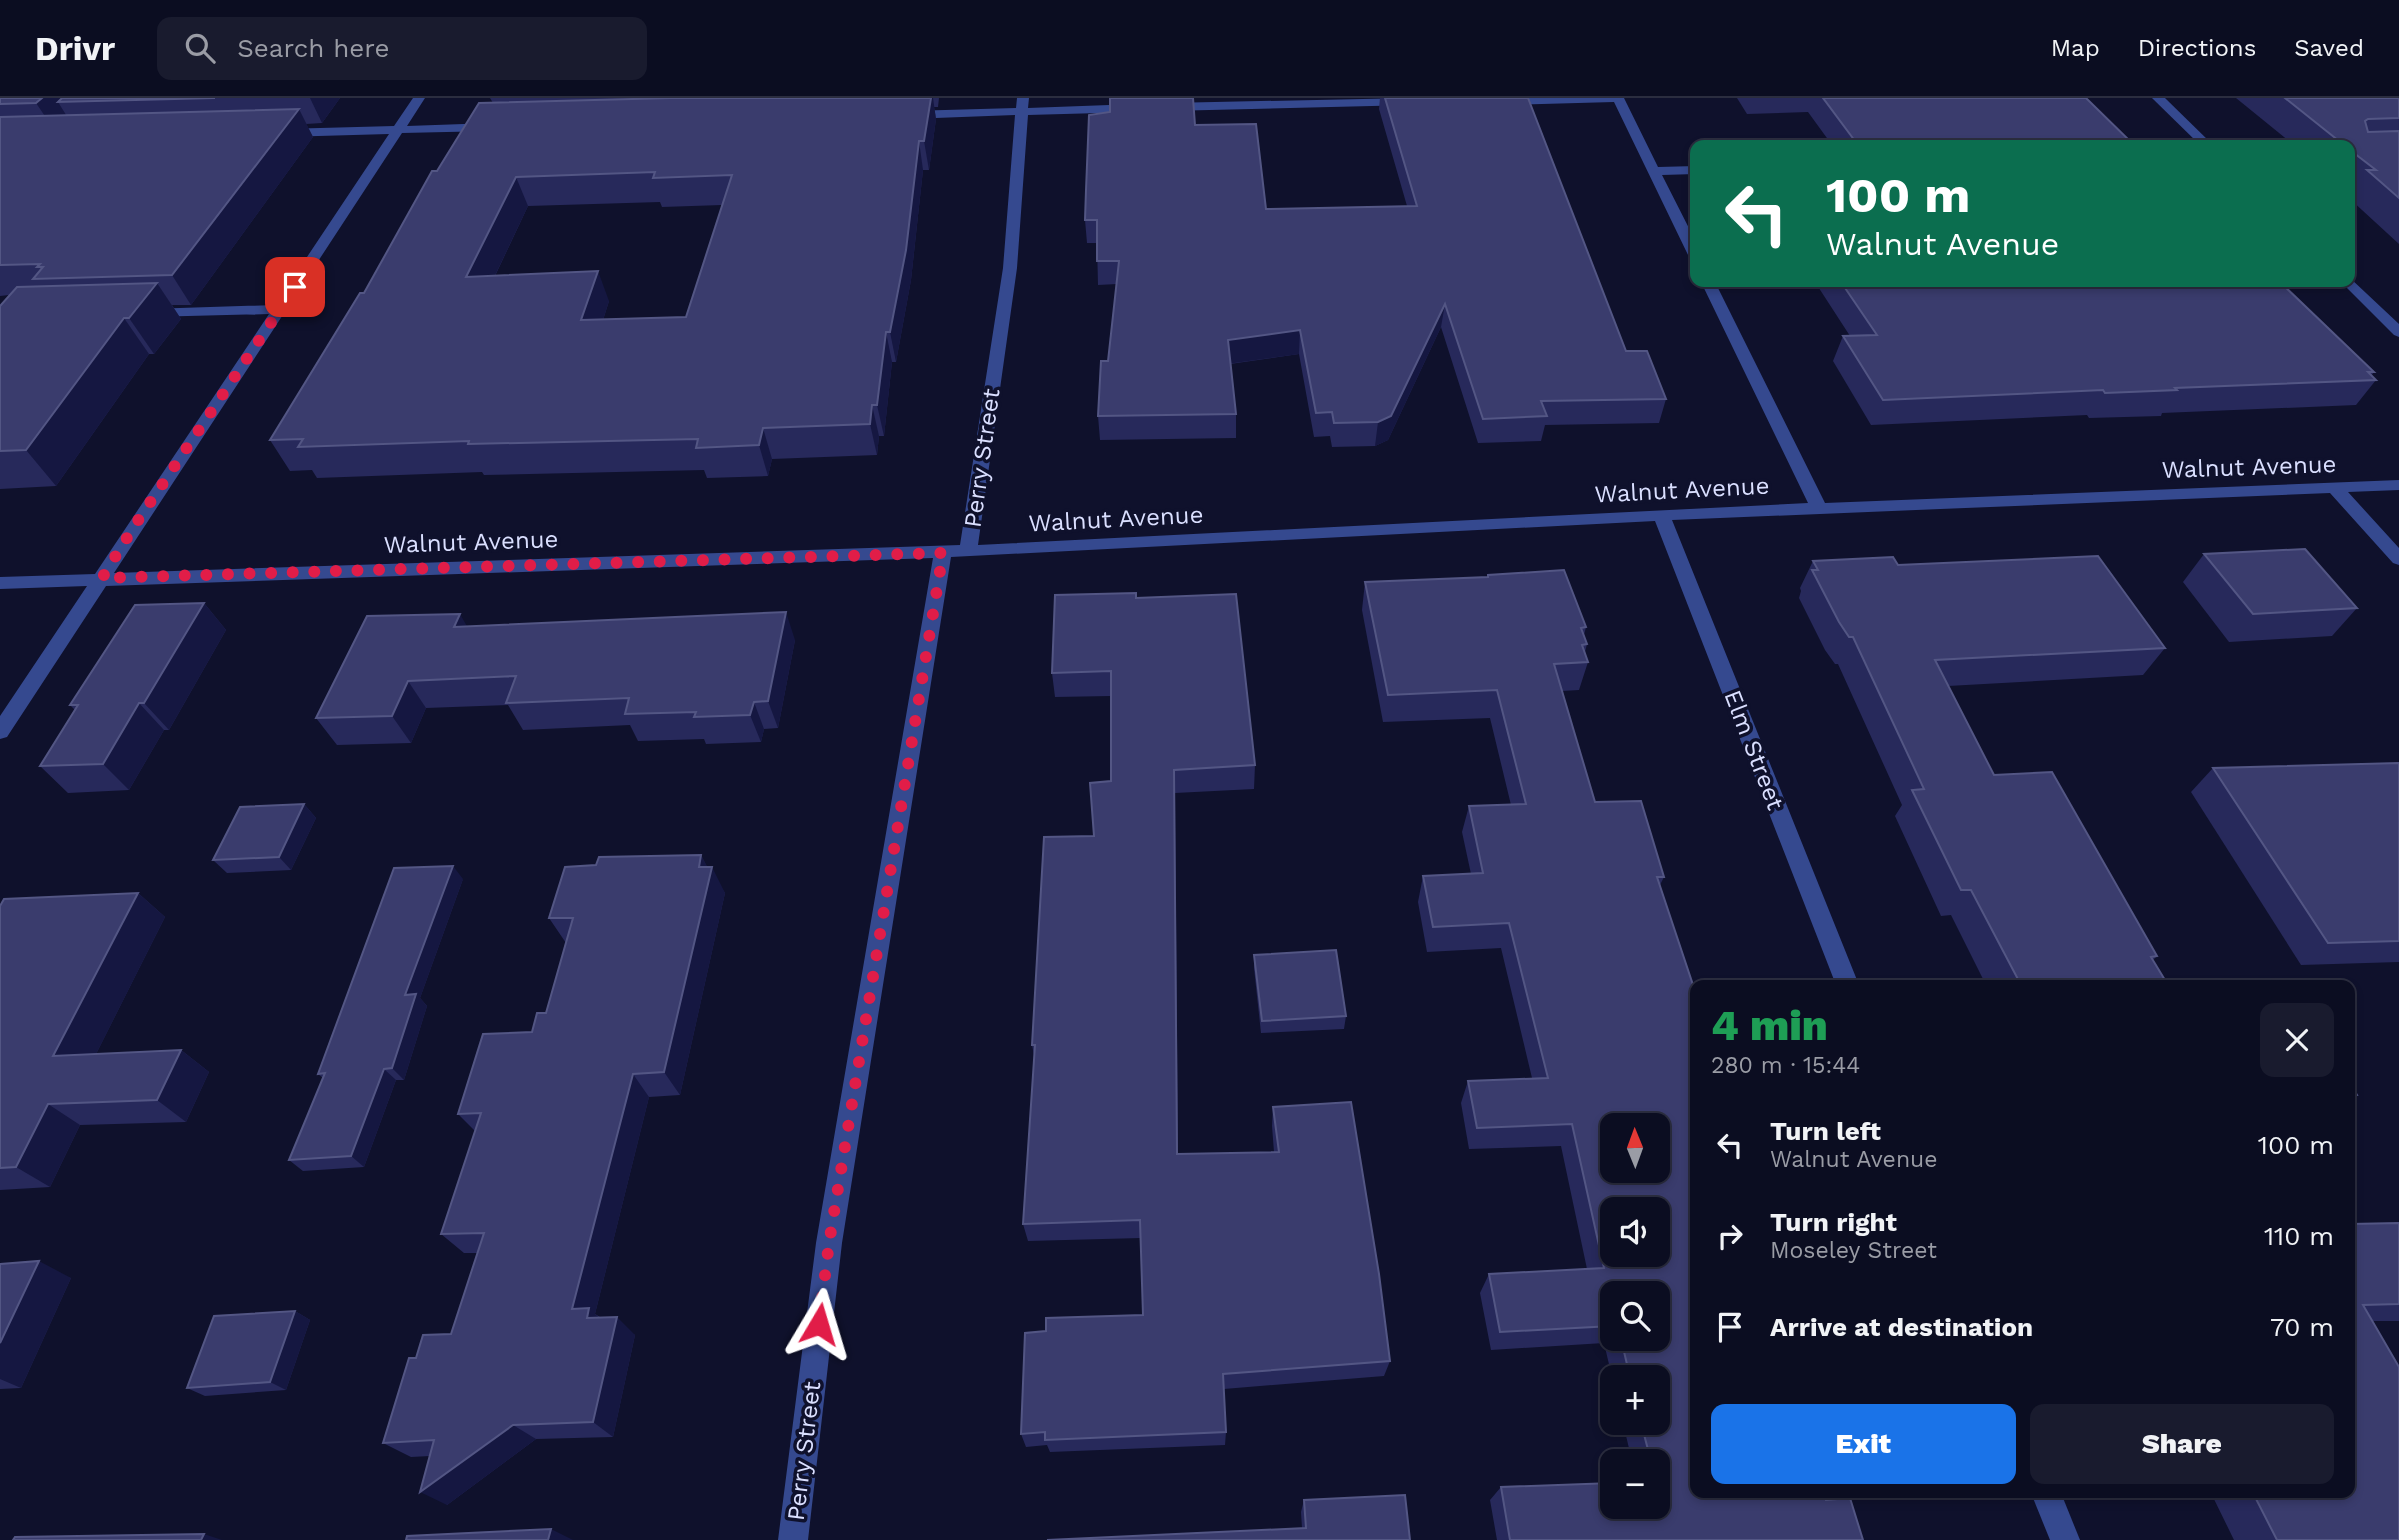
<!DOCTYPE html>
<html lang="en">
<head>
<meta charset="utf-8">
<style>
  :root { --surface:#0b0d21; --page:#191b2e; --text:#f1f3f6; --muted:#9a9ca5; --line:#2b2d3f; --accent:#1a73e8 }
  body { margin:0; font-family:"Work Sans",sans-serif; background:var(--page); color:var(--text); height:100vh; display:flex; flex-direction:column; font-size:26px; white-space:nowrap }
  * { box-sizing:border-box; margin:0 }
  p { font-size:23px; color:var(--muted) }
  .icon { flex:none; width:38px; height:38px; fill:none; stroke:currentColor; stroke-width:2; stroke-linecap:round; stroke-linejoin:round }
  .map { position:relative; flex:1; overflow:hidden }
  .drawer { position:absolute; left:1690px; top:882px; width:665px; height:518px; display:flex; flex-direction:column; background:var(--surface); border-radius:14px; box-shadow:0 4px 10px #0003,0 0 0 2px var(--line) }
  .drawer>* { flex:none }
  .top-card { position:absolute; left:1690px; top:42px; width:665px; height:147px; border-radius:14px; box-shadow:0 4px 10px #0003,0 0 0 2px var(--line); background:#0b6e4f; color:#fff; overflow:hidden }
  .needle { width:46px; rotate:359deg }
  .buttons { position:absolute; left:1600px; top:1015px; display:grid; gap:14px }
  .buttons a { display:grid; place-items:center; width:70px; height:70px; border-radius:14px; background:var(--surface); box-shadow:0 4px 10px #0003,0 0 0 2px var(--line); font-size:35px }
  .pin { position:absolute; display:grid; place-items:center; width:60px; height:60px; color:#fff; margin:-30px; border-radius:14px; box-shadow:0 4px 10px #0006 }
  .me { position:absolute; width:77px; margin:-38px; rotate:7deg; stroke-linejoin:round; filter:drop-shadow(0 0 5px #0008) }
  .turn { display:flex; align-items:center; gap:24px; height:147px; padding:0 21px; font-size:32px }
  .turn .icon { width:91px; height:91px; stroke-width:2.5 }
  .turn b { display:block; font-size:49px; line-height:60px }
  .round { display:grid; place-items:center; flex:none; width:74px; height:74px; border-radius:14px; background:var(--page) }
  .headline { display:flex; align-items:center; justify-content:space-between; height:119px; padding:0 21px }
  h1 { font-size:42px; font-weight:800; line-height:52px; color:#1e9e55 }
  .cta { display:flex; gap:14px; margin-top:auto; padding:14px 21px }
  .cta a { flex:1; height:80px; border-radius:14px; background:var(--accent); color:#fff; font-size:28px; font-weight:800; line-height:80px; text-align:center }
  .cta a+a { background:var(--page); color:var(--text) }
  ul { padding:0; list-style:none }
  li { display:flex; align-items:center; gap:21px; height:91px; padding:0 21px }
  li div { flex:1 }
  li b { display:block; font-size:26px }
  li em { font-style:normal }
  header { display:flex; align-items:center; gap:42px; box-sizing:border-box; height:98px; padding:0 35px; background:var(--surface); border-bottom:2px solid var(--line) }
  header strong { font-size:33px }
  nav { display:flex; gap:38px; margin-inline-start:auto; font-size:24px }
  .search { width:490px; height:63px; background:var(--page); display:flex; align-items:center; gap:18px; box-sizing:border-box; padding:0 24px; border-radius:14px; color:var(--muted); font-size:26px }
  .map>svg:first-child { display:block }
</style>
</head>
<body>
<header>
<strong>Drivr</strong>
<div class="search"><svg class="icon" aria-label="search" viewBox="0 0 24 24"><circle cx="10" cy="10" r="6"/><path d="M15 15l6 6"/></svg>Search here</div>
<nav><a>Map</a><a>Directions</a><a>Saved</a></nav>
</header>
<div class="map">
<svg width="2399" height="1442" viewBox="0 0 2399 1442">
  <rect width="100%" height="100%" fill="#0f112c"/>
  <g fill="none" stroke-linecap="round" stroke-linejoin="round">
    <!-- minor -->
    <g fill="#35498f" fill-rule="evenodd">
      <path d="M413,0H425L407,28L492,25L498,29L492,33L402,35L114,475L960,447L1003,170L1015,17L909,21L903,17L909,13L1016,10L1017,0H1029L1028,10L1136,6L1142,10L1136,14L1028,17L1017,170L978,447L1808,405L1701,184H1715L1825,405L2399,382V392L2348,394L2399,450V467L2393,465L2330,395L1672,422L1859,887H1836L1655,423L951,459L842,1145L808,1442H778L816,1145L933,460L106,488L7,639L0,641V618L87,488L0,491V479L95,476L269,216L149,219L142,215L149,211L275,207L389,36L283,39L277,35L283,31L394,28Z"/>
      <path d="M1409,0L1413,1V7L1168,13L1162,9L1168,5Z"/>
      <path d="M1497,0H1624L1658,69L1696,68V76L1662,77L1696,144V163L1689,159L1614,4L1501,7L1497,6Z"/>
      <path d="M2152,0H2165L2213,47H2200Z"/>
      <path d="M2350,180L2399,226V239L2394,237L2341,184H2350Z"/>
      <path d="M2031,1395H2061L2080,1442H2050Z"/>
    </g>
  </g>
  <!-- wall -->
  <g fill="#27295b" fill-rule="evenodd">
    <path d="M0,0H340L322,25L306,26L313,39L191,207H172L181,221L154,256H149L56,388L0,391V208L9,197L0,198Z"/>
    <path d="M490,0H939L938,9H934L936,21L929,72H923L911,182L896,264H892L884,338H879L877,357L772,361L768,378L707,380L704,372L484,377L482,374L317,380L312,372L290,373L270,342L364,195L437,73L493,5ZM660,104L662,109L722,107L686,219L603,222L609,203L495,178L528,108Z"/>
    <path d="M1380,0H1528L1626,253L1666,301L1659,325L1545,327L1541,343L1478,345L1441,229L1388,342L1375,348L1332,349L1330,338L1314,339L1299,256L1230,266L1236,316V340L1100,342L1098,318L1108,263L1117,186L1098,187L1097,145H1087L1085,122L1195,27L1266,111L1407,108L1379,11Z"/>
    <path d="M1737,0H2086L2134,47H1832L1808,14L1747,16Z"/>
    <path d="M2236,0H2399V146L2350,101V96L2351,95L2350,94V47H2294Z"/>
    <path d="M1815,184H2280L2374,274L2371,278L2376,282L2356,307L2162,315L2161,318L2089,320L2087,317L1871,327L1833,263L1843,238H1850Z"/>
    <path d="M2204,456L2357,510L2332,538L2229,544L2183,484Z"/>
    <path d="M1813,463L1898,467L2165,550L2143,577L1948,588L1994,677L2157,858L2153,862L2168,887H1986L1951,817L1941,818L1895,718L1902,707L1838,566H1835L1825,552L1799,500L1801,493L1800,490Z"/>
    <path d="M1488,477L1586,529L1584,537L1587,546L1585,554L1588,564L1579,592L1562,593L1595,704L1664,779L1660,787L1696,1395L1826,1402L1863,1442H1497L1490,1402L1501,1389L1657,1409V1363H1632L1623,1325H1657V1279H1612L1604,1245L1491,1252L1480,1195L1489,1176L1587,1171L1561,1048L1469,1051L1461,1005L1468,983L1532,980L1501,850L1427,854L1418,804L1423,778L1471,776L1462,734L1469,708L1511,707L1490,620L1383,624L1362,512L1365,484L1487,479ZM1612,1195L1657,1241H1612Z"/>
    <path d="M1136,500L1255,667L1254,691L1175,695L1178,1056L1274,1054L1272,1028L1273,1009L1390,1263L1384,1278L1224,1291L1226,1334L1225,1347L1050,1354L1047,1347L1026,1349L1021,1336L1046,1233L1143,1217L1141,1140L1028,1143L1023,1126L1034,957L1032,947L1111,683V598L1055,599L1052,575Z"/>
    <path d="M204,505L226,532L169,632H164L129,692L68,695L40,668L75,612L70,607Z"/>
    <path d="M467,529L795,542L778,630L764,631L761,644L706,646L704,641L638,643L630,627L523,632L508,607L426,610L411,645L337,647L316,620Z"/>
    <path d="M2399,665V864L2301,867L2191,694L2213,670Z"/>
    <path d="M304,706L316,720L291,772L227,775L213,762Z"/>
    <path d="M701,757L707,769L725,795L680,997L649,999L595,1216L600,1219L635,1237L613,1339L536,1341L447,1407L430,1358L411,1359L383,1345L451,1236L477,1155H464L441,1136L475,1033L458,1016L532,934L546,915L566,845L549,820L596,767Z"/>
    <path d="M463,781L420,900L427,908L404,982H396L364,1069L303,1073L289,1062L323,980L318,976Z"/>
    <path d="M138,795L165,819L96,956L181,952L209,974L186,1024L80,1027L50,1089L0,1092V808Z"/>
    <path d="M1254,857L1346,918L1344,931L1261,935L1254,870Z"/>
    <path d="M2399,1125V1223H2373L2399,1442H2234L2211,1395H2350V1126Z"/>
    <path d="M0,1166L71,1180L21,1290L0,1291Z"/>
    <path d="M295,1213L310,1222L286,1292L205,1298L187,1290Z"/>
    <path d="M1304,1402L1410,1442L1302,1430L1301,1414Z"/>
  </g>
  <!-- shaded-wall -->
  <g fill="#151741">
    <path d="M42,0H87L58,4L68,20L55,33L36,5Z"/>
    <path d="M310,0H340L322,25Z"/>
    <path d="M931,0H933L936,21L929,72L924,43Z"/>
    <path d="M299,11L313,39L191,207L172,177Z"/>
    <path d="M919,43L923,72L911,182L896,264L890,234Z"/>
    <path d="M516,79L528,108L480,209L466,179Z"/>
    <path d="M598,173L609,203L593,253L581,222Z"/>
    <path d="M157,185L181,221L154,256L129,220Z"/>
    <path d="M1445,206L1441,229L1388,342L1375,348L1378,324Z"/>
    <path d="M124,220L149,256L56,388L26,352Z"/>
    <path d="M1300,232L1299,256L1227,266L1228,242Z"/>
    <path d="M886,234L892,264L884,338L877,307Z"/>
    <path d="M872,307L879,338L877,357L870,326Z"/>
    <path d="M763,330L772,361L768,378L759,347Z"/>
    <path d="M204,505L226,532L169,632L144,605Z"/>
    <path d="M786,514L795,542L778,630L768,603Z"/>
    <path d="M460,516L476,544L454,529Z"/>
    <path d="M408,583L426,610L411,645L392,618Z"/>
    <path d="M754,604L764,631L761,644L750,617Z"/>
    <path d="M139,605L164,632L129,692L103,666Z"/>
    <path d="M304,706L316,720L291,772L279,759Z"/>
    <path d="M701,757L711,776L712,769L725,795L680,997L664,974Z"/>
    <path d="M453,768L463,781L420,900L427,908L404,982L392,970L405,897Z"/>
    <path d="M138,795L165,819L84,980L53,958Z"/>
    <path d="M181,952L209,974L186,1024L157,1002Z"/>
    <path d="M384,971L396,982L364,1069L351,1058Z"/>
    <path d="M633,976L649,999L595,1216L609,1228L606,1237L572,1211Z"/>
    <path d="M48,1006L80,1027L50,1089L16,1069Z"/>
    <path d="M39,1163L71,1180L21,1290L0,1281V1245Z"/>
    <path d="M295,1213L310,1222L286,1292L270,1284Z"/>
    <path d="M617,1219L635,1237L613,1339L593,1324Z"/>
    <path d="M513,1327L536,1341L447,1407L420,1394Z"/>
    <path d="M551,1431L573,1442H548Z"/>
    <path d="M204,1436L222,1442H201Z"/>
  </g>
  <!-- building -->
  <g fill="#3a3c6d" stroke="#535684" stroke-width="2" fill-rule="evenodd">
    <path d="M0,0H42L36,5L0,6Z"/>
    <path d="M62,0H215L58,4Z"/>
    <path d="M671,0H931L924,43H919L906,152L890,234H886L877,307H872L870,326L763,330L759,347L696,350L698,341L468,346L469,343L298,349L303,341L270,342L360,195H364L432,73H437L479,5ZM655,74L653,80L732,77L686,219L581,222L598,173L466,179L516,79Z"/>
    <path d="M1110,0H1193L1195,27L1256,26L1266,111L1417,108L1385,0H1528L1626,253H1647L1666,301L1541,303L1547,318L1483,321L1445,206L1391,318L1378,324L1334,325L1332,314L1316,315L1300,232L1228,242L1236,316L1098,318L1101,263H1108L1119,163H1097V122H1085L1086,92L1089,17L1110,14Z"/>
    <path d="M1823,0H2086L2134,47H1858Z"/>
    <path d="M2285,0H2399V20L2368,21L2365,23L2368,34L2399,33V100L2367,72H2376L2350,52V47H2344Z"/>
    <path d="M299,11L172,177L33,181L43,169H37L40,166L0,167V19Z"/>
    <path d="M1841,184H2280L2374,274H2368L2376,282L2175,290L2177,292L2105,295L2103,292L1883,302L1843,238L1877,237Z"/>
    <path d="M157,185L129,220H124L26,352L0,353V208L17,189Z"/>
    <path d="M2305,451L2357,510L2253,516L2204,456Z"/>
    <path d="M2098,458L2165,550L1935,562L1994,677L2052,674L2157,858L2151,859L2168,887H2021L1971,792H1961L1912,692L1924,691L1853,539H1849L1839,524L1812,472H1818L1813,463L1893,459L1898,467Z"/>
    <path d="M1564,472L1586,529L1581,530L1587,546L1582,547L1588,564L1554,566L1595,704L1641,703L1664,779H1657L1696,896V1395H1824L1826,1402L1850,1400L1863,1442H1510L1501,1389L1612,1385V1409H1657V1363H1651L1641,1325H1657V1279H1630L1621,1241H1657V1195H1612V1228L1500,1234L1489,1176L1604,1170L1572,1026L1477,1030L1468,983L1548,980L1509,825L1433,829L1423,778L1483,775L1469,708L1526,706L1497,592L1388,597L1365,484L1488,479V477ZM1612,1027H1657V1073H1612ZM1612,1111H1657V1157H1612Z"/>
    <path d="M1136,495V500L1236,496L1255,667L1174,672L1177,1056L1279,1054L1273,1009L1351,1004L1379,1176L1390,1263L1223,1276L1226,1334L1045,1342V1334L1021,1336L1025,1235L1046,1233V1220L1143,1217L1140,1122L1023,1126L1035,947H1032L1044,739L1094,738L1090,685L1111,683V573L1052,575L1055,497Z"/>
    <path d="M204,505L144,605H139L103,666L40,668L78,607H70L135,507Z"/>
    <path d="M786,514L768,603L754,604L750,617L694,619L696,614L625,616L629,600L506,605L516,578L408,583L392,618L316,620L367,518L460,516L454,529Z"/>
    <path d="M2399,665V843L2328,845L2213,670Z"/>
    <path d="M304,706L279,759L213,762L240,709Z"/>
    <path d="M701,757L699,769H712L664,974L633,976L572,1211L589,1210L587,1220L617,1219L593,1324L513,1327L420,1394L434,1342L383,1345L409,1260H416L423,1237L451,1236L484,1135L441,1136L481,1015L458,1016L483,936L532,934L537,915H546L573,820H549L565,769L596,767L599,759Z"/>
    <path d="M453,768L405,897L416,896L392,970L384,971L351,1058L289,1062L325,975L318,976L394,770Z"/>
    <path d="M138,795L53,958L181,952L157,1002L48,1006L16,1069L0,1070V808L4,801Z"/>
    <path d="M1336,852L1346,918L1262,923L1254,857Z"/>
    <path d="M2350,985L2357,997L2350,998Z"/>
    <path d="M2399,1125V1206L2363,1207L2399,1269V1442H2277L2253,1395H2350V1126Z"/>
    <path d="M39,1163L0,1245V1166Z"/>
    <path d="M295,1213L270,1284L187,1290L214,1218Z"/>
    <path d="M1405,1397L1410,1442H1047L1306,1430L1304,1402Z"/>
    <path d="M551,1431L548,1442H406L407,1438Z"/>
    <path d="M204,1436L201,1442H13L15,1439Z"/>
  </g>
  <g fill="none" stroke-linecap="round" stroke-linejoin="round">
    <!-- route -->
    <path stroke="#e11d48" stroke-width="12" stroke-dasharray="0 21.6" d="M295,189L135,427L102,480L943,455L829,1145L819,1226"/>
  </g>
  <g text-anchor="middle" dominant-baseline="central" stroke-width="7" stroke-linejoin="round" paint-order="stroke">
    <!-- street labels -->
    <g font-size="24" fill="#dadfff" stroke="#0f112c">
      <text transform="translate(982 360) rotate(-82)">Perry Street</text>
      <text transform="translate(2249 369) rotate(-2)">Walnut Avenue</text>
      <text transform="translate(1682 392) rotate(-3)">Walnut Avenue</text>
      <text transform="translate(1116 421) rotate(-3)">Walnut Avenue</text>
      <text transform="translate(471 444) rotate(-2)">Walnut Avenue</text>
      <text transform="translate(1754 652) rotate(69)">Elm Street</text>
      <text transform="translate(804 1353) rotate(-83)">Perry Street</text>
    </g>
  </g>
</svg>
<div class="buttons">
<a><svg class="needle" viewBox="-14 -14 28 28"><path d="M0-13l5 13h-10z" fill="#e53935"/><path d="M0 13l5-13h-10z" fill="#9a9ca5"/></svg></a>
<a><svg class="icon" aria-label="sound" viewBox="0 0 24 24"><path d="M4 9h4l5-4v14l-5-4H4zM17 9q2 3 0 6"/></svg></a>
<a><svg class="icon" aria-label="search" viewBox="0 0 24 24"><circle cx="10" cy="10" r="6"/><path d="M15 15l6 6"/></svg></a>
<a>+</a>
<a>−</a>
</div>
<div class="pin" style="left:295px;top:189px;background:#d93025"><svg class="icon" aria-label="arrive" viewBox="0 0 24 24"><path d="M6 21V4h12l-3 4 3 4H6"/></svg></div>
<svg class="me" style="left:819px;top:1226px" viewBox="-20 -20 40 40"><path d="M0-17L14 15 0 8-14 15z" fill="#e11d48" stroke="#fff" stroke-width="4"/></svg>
<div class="top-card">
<div class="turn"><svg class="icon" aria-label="left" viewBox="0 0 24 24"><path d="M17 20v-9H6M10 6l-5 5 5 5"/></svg><div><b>100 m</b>Walnut Avenue</div></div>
</div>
<section class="drawer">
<div class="headline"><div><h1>4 min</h1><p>280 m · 15:44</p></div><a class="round"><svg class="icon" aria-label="close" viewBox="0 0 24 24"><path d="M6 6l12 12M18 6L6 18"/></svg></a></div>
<ul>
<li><svg class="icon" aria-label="left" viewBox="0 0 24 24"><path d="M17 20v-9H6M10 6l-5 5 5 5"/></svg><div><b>Turn left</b><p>Walnut Avenue</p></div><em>100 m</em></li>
<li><svg class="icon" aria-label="right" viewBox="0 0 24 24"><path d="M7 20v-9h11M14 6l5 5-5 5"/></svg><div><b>Turn right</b><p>Moseley Street</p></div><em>110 m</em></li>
<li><svg class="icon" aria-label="arrive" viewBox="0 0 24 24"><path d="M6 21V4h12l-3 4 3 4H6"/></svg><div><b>Arrive at destination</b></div><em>70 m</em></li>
</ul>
<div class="cta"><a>Exit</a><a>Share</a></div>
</section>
</div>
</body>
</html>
